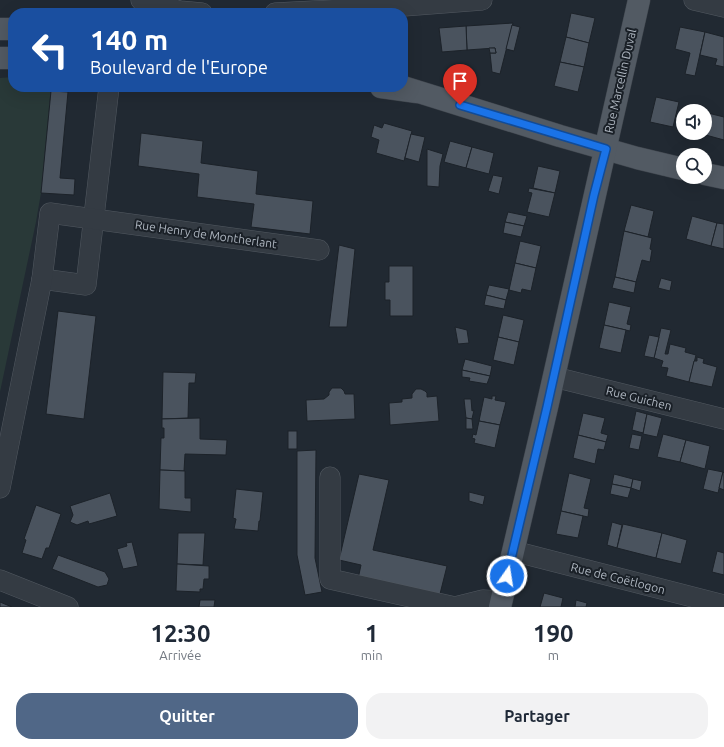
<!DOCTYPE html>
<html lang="fr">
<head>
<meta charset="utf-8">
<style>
  :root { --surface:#fff; --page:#f2f2f3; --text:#1f2937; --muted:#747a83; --accent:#506787 }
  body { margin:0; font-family:Ubuntu,sans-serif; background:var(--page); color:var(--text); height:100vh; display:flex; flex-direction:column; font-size:15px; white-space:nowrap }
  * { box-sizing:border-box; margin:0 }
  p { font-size:13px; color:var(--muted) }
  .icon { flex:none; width:22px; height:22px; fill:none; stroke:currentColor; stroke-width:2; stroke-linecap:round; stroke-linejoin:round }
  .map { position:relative; height:607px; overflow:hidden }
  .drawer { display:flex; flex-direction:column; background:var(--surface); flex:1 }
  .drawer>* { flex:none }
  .guide { position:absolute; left:8px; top:8px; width:400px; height:84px; border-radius:16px; box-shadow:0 4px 16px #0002; background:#1a4fa0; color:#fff; overflow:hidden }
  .buttons { position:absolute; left:676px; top:104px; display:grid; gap:8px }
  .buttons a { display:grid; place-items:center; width:36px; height:36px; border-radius:50%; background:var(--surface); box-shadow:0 4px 16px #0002; font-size:20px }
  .pin { position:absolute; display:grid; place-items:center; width:34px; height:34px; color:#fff; margin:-41px -17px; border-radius:50% 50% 50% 0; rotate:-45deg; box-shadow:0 0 4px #0007 }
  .pin .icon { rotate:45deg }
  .me { position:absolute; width:44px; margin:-22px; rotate:13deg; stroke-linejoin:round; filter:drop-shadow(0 0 3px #0008) }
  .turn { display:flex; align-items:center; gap:14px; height:84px; padding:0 16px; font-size:18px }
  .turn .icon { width:52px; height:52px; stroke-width:2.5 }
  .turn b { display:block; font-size:28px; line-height:34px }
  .eta { display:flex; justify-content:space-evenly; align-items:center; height:68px; text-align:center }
  .eta b { font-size:24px; font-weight:700; line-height:28px }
  .button { display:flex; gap:8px; margin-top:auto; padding:8px 16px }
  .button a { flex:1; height:46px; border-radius:16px; background:var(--accent); color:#fff; font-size:16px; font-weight:700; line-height:46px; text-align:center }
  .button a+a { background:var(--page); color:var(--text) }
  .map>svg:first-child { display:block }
</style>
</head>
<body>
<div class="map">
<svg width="724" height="607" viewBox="0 0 724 607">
  <rect width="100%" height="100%" fill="#212932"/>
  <!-- green -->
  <path fill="#293938" d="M13,77V87H51L41,193L36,222L0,392V78Z"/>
  <!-- building -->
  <g fill="#4a535e" stroke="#1c2229">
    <path d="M571,13L595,18L589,43L566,37Z"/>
    <path d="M513,23L500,74L492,72L490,53H496L495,48L467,50L466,26Z"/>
    <path d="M512,25L520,27L514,51L506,49Z"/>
    <path d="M466,26L467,50L442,52L439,28Z"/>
    <path d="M680,27L705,32L695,76L685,74L690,53L675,49Z"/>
    <path d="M705,32L724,37V67L715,65L717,59L700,55Z"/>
    <path d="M566,37L589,43L584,67L560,62Z"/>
    <path d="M489,48H495L496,53H490Z"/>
    <path d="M560,62L584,67L578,92L554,86Z"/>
    <path d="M51,91L68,92L60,178L75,179L74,195L41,193Z"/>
    <path d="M656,97L679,102L673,127L650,122Z"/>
    <path d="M708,113L724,117V140L702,134L703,133H705V124Z"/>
    <path d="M384,123L412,131L404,161L376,153L379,140L371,137L374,125L382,128Z"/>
    <path d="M141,133L203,141L201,163L258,171L256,194L313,201L310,234L251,227L254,204L197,197L199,174L138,166Z"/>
    <path d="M411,134L425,137L419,162L405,158Z"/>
    <path d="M450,141L472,147L466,168L444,162Z"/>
    <path d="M472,147L494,153L489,174L466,168Z"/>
    <path d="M427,149L443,154L440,166L439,187L427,186Z"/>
    <path d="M538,166L560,171L555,193L533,188Z"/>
    <path d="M493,175L503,177L499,194L488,191Z"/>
    <path d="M529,188L555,193L549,217L527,212L532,193L528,192Z"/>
    <path d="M631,205L654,211L648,237L624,231Z"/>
    <path d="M508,212L527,216L524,226L505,222Z"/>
    <path d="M692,216L717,223L711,246L686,239Z"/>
    <path d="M505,222L524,226L521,237L503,233Z"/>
    <path d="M717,223L724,224V249L711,246Z"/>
    <path d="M624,231L652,238L650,249L652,250L650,262L642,260L636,282L615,277Z"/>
    <path d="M520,241L541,246L536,268L515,263Z"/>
    <path d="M339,245L355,249L347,327H329Z"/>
    <path d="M515,263L536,268L531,291L522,289L521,293L509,290Z"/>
    <path d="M389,266H413V316H390V300H385V282H389Z"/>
    <path d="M615,277L636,282L634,293L612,288Z"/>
    <path d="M661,278L672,281L670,291L658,288Z"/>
    <path d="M489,285L509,289L506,300L486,295Z"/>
    <path d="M486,295L506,300L504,309L484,305Z"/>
    <path d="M609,302L631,307L627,324L631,325L630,331L604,325Z"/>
    <path d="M58,311L96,316L84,419L46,414Z"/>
    <path d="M503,315L524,320L519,342L498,337Z"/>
    <path d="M604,325L626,330L621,353L599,348Z"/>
    <path d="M455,327L467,330L469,343L458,344Z"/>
    <path d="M661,328L671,330L665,354H668L670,344L686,348L685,352L696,355L689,382L666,376L668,368L661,367L663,361L654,358Z"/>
    <path d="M649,335L659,337L654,358L644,356Z"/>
    <path d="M498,337L519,342L514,365L493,360Z"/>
    <path d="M697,357L704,359L703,363L717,367L712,387L689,382L694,361H697Z"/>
    <path d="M465,359L492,366L490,376L462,370Z"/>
    <path d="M462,370L490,376L487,384L469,381L470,378L462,377Z"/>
    <path d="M163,372L196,373L195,383H189L188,418L162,419Z"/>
    <path d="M332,388H341L344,391L345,394H354L355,419L307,421L306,400L324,399L329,395V392Z"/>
    <path d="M416,389H421L425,391L427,393V397L437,396L439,421L390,425L389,403L402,402V399L412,398V394Z"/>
    <path d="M492,396H496L495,400L506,402L500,425L479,421L484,397L492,399Z"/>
    <path d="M464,399H471L472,411L474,410L472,419L466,418Z"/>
    <path d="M636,411L647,414L643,433L632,430Z"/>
    <path d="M583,413L605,418L601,433L608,435L606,442L578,435Z"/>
    <path d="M647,414L662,418L657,437L643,434Z"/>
    <path d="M200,418V439L227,440L226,455L185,454L184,471L160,470L161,438H164V428H162V419Z"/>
    <path d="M466,418L472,419L473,429H466Z"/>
    <path d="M479,421L500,425L495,448L474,443L475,439L472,438L473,434L476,435Z"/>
    <rect x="288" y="431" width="9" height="18"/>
    <path d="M632,434L642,436L639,450L629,448Z"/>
    <path d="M663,434L686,440L680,462L657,457Z"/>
    <path d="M578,435L606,442L604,450L598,449L595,464L573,458Z"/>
    <path d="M686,440L710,446L705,469L680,462Z"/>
    <path d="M316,450L315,558L322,592L305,595L297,555V451Z"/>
    <path d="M708,469L723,472L718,493L703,489Z"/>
    <path d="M160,470L185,471V498H191V512L159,509Z"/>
    <path d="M723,472L724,473V490L719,488Z"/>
    <path d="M569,473L591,479L584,508L589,509L588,517L561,511Z"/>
    <path d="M359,474L389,480L373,550L447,566L439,598L358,579L361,565L339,560Z"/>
    <path d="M614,474L633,479L631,488L612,484Z"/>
    <path d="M633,479L642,481L640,491L631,488Z"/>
    <path d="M612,484L631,488L628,498L610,494Z"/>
    <path d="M236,489L263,492L260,521H259L258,531L234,529L236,519L233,518Z"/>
    <path d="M469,492L485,496L483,505L469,501Z"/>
    <path d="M110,493L117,516L89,524L88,521L77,525L70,522L73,515L70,506Z"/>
    <path d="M36,505L61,514L49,548H46L42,559L22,553L26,540L24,539Z"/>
    <path d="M561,511L583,516L578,538L556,534Z"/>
    <path d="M612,522L622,525L617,548L607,545Z"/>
    <path d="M623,524L662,533L656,558L617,548Z"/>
    <path d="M178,533H205L203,565L177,564Z"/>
    <path d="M662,533L687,540L681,564L656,558Z"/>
    <path d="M132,542L138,566L123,569L117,549L127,546L126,543Z"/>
    <path d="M717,551L724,553V575L712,572Z"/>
    <path d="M58,555L105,572L109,579L107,585L98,587L52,569Z"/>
    <path d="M177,564L209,566V579H204L203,589H200V592L176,591Z"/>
    <path d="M544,593L563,598L561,607H540Z"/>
    <path d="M200,600H215L214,607H199Z"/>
    <path d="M576,600L587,603L586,607H575Z"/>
    <path d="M0,602L12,607H0Z"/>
  </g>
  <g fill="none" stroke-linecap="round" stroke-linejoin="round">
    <!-- minor casing -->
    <g stroke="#525961" stroke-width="21">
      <g id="minor">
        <path d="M141,0L180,11L202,13"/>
        <path d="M694,0L724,7"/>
        <path d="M275,13L391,7L482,0"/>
        <path d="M42,279L86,285L109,87"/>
        <path d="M554,377L724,419"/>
        <path d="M330,477V579L455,607"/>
        <path d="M0,488L42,279L50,213L319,250"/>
        <path d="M513,551L724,605"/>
        <path d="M0,580L68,607"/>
        <path d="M455,607L483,600L501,601"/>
      </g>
    </g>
    <!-- major casing -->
    <g stroke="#3e444c" stroke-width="23">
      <g id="major">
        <path d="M0,29H13"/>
        <path d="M0,58H13"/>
        <path d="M381,87L417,92"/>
        <path d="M403,87L560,136L637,158L683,169"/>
        <path d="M705,174L724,178"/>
        <path d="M500,607L547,407L639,0"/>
      </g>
    </g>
    <!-- minor -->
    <use href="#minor" stroke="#343b43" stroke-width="20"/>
    <!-- major -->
    <use href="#major" stroke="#525a63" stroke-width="22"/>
  </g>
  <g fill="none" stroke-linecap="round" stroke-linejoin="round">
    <!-- route casing -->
    <g stroke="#114b97" stroke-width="10">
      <path id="route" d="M460,105L606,149L594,195L547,407L507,576"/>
    </g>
    <!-- route -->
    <use href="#route" stroke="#1a73e8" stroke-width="7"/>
  </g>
  <g text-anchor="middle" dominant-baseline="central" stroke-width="4" stroke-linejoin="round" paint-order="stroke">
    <!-- street labels -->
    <g font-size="12" fill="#aeb6c0" stroke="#1a2027">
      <text transform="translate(620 81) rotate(-77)">Rue Marcellin Duval</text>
      <text transform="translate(206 234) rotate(8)">Rue Henry de Montherlant</text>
      <text transform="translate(639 398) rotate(14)">Rue Guichen</text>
      <text transform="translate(618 578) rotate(14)">Rue de Coëtlogon</text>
    </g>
  </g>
</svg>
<div class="buttons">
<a><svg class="icon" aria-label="sound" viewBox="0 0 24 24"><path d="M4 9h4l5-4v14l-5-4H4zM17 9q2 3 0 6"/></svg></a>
<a><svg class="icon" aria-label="search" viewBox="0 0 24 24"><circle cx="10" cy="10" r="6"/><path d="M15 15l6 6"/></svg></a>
</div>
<div class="pin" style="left:460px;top:105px;background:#d93025"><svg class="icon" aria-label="arrive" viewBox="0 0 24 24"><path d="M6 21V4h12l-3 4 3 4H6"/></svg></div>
<svg class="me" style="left:507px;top:576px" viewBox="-20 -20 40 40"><circle r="17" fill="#1a73e8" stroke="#fff" stroke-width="3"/><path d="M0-11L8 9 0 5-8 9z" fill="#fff"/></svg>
<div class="guide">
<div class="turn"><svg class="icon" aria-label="left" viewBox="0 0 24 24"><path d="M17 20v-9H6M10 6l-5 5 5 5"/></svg><div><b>140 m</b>Boulevard de l'Europe</div></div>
</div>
</div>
<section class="drawer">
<div class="eta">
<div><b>12:30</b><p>Arrivée</p></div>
<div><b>1</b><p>min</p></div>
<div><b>190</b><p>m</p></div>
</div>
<div class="button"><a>Quitter</a><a>Partager</a></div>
</section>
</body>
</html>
